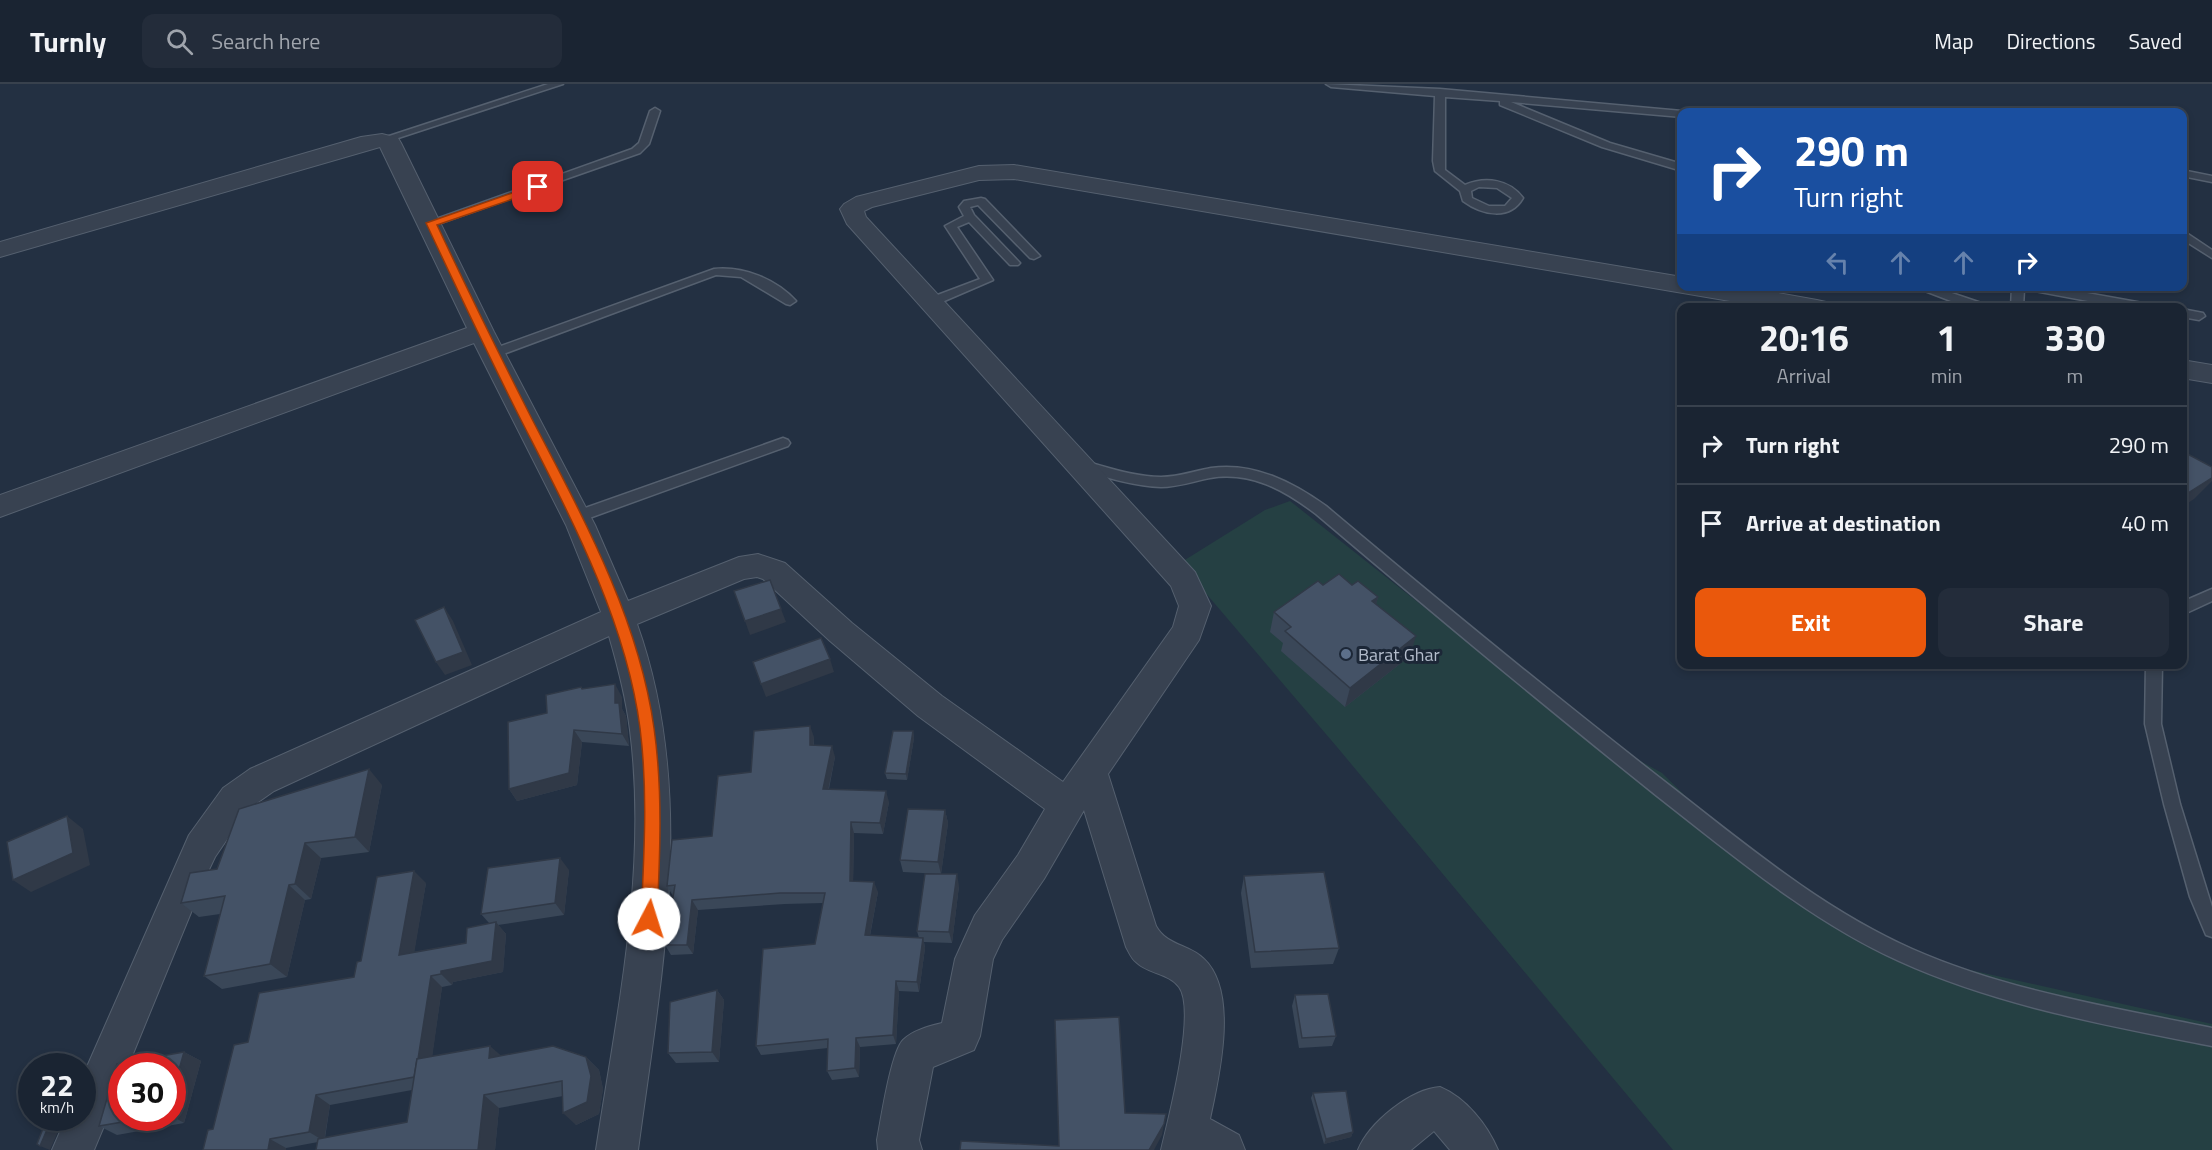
<!DOCTYPE html>
<html lang="en">
<head>
<meta charset="utf-8">
<style>
  :root { --surface:#1a2432; --page:#232c3a; --text:#f1f3f6; --muted:#9fa4ac; --line:#38414d; --accent:#ea580c }
  body { margin:0; font-family:"Titillium Web",sans-serif; background:var(--page); color:var(--text); height:100vh; display:flex; flex-direction:column; font-size:22px; white-space:nowrap }
  * { box-sizing:border-box; margin:0 }
  p { font-size:20px; color:var(--muted) }
  .icon { flex:none; width:33px; height:33px; fill:none; stroke:currentColor; stroke-width:2; stroke-linecap:round; stroke-linejoin:round }
  .map { position:relative; flex:1; overflow:hidden }
  .drawer { position:absolute; left:1677px; top:219px; width:510px; height:366px; display:flex; flex-direction:column; background:var(--surface); border-radius:12px; box-shadow:0 3px 9px #0003,0 0 0 2px var(--line) }
  .drawer>* { flex:none }
  .top-card { position:absolute; left:1677px; top:24px; width:510px; height:183px; border-radius:12px; box-shadow:0 3px 9px #0003,0 0 0 2px var(--line); background:#1a4fa0; color:#fff; overflow:hidden }
  .speed { position:absolute; left:18px; top:969px; display:flex; gap:12px; font-size:30px; font-weight:700; text-align:center }
  .speed>* { display:grid; place-content:center; width:78px; height:78px; border-radius:50%; background:var(--surface); box-shadow:0 3px 9px #0003,0 0 0 2px var(--line); line-height:1 }
  .speed small { font-size:15px; font-weight:400 }
  .speed .limit { border:9px solid #d22; background:#fff; color:#111 }
  .pin { position:absolute; display:grid; place-items:center; width:51px; height:51px; color:#fff; margin:-26px; border-radius:12px; box-shadow:0 3px 9px #0006 }
  .me { position:absolute; width:66px; margin:-33px; rotate:5deg; stroke-linejoin:round; filter:drop-shadow(0 0 4px #0008) }
  .turn { display:flex; align-items:center; gap:21px; height:126px; padding:0 18px; font-size:27px }
  .turn .icon { width:78px; height:78px; stroke-width:2.5 }
  .turn b { display:block; font-size:42px; line-height:51px }
  .lanes { display:flex; align-items:center; height:57px; padding:0 18px; background:#0003; justify-content:center; gap:30px; direction:ltr }
  .lanes .off { opacity:.35 }
  .eta { display:flex; justify-content:space-evenly; align-items:center; height:102px; text-align:center }
  .eta b { font-size:36px; font-weight:700; line-height:42px }
  .button { display:flex; gap:12px; margin-top:auto; padding:12px 18px }
  .button a { flex:1; height:69px; border-radius:12px; background:var(--accent); color:#fff; font-size:24px; font-weight:700; line-height:69px; text-align:center }
  .button a+a { background:var(--page); color:var(--text) }
  ul { padding:0; list-style:none }
  li { display:flex; align-items:center; gap:18px; height:78px; padding:0 18px; border-top:2px solid var(--line) }
  li div { flex:1 }
  li b { display:block; font-size:22px }
  li em { font-style:normal }
  header { display:flex; align-items:center; gap:36px; box-sizing:border-box; height:84px; padding:0 30px; background:var(--surface); border-bottom:2px solid var(--line) }
  header strong { font-size:28px }
  nav { display:flex; gap:33px; margin-inline-start:auto; font-size:21px }
  .search { width:420px; height:54px; background:var(--page); display:flex; align-items:center; gap:15px; box-sizing:border-box; padding:0 21px; border-radius:12px; color:var(--muted); font-size:22px }
  .map>svg:first-child { display:block }
</style>
</head>
<body>
<header>
<strong>Turnly</strong>
<div class="search"><svg class="icon" aria-label="search" viewBox="0 0 24 24"><circle cx="10" cy="10" r="6"/><path d="M15 15l6 6"/></svg>Search here</div>
<nav><a>Map</a><a>Directions</a><a>Saved</a></nav>
</header>
<div class="map">
<svg width="2212" height="1066" viewBox="0 0 2212 1066">
  <rect width="100%" height="100%" fill="#233042"/>
  <!-- green -->
  <path fill="#254043" d="M1290,417L1568,637L1662,689L1793,818L1925,876L2212,940V1066H1673L1337,663L1180,479L1265,426Z"/>
  <g fill="none" stroke-linecap="round" stroke-linejoin="round">
    <!-- service casing -->
    <g stroke="#55606f" stroke-width="3">
      <g id="service">
        <path d="M548,0H563L386,58L377,56Z"/>
        <path d="M1326,0L1440,5L1682,27L1686,28H1682V33L1511,18L1610,59L1682,80V87L1602,63L1500,21V17L1445,13V86L1465,101C1486,92 1510,96 1523,114C1510,137 1482,131 1463,117L1460,107L1435,87L1433,77L1435,12L1331,3ZM1479,103L1497,104L1512,114L1505,122H1489L1472,114L1471,107Z"/>
        <path d="M655,24L660,27L649,60L640,69L435,141H427L425,139L632,65L639,59L650,27Z"/>
        <path d="M2182,86L2212,92V98L2182,92Z"/>
        <path d="M981,114L985,115L1040,172L1034,175L1030,174L978,121L970,123L974,131L1020,179L1018,181H1010L969,138L957,143L993,196L935,221H927V215L980,195L945,142L964,132L959,123L964,117Z"/>
        <path d="M2182,146L2212,166V174L2182,155Z"/>
        <path d="M714,185C743,182 776,195 796,217L790,221L786,220L741,193L716,191L498,272L494,273L488,269L490,266Z"/>
        <path d="M1912,202H1931L1996,224L1964,222Z"/>
        <path d="M2012,202H2048L2148,220L2154,224H2125L2024,205L2023,224H2011Z"/>
        <path d="M2182,225L2203,229L2205,232L2199,236L2182,233Z"/>
        <path d="M783,354L788,356L790,359L788,362L581,437H571L569,433L571,429Z"/>
        <path d="M1080,376C1107,383 1134,393 1161,393C1178,393 1194,387 1211,384C1254,378 1292,398 1326,422C1439,517 1553,611 1669,701C1746,761 1822,825 1912,865C2007,907 2111,923 2212,944V962C2106,941 1998,922 1899,877C1809,836 1734,772 1657,712C1542,620 1428,525 1316,430C1284,406 1251,387 1210,394C1194,397 1178,403 1161,403C1132,402 1102,392 1075,384L1073,381Z"/>
        <path d="M2212,505V517L2182,531V518Z"/>
        <path d="M2146,580H2162L2161,640L2180,720L2212,823V853L2206,851L2190,813L2164,720L2145,640Z"/>
      </g>
    </g>
    <!-- minor casing -->
    <g stroke="#55606f" stroke-width="2">
      <g id="minor">
        <path d="M382,50L398,54L401,59L494,248L595,441L628,517L739,473L758,470L785,479L852,539L942,612L1063,698L1173,543L1179,522L1171,502L847,140L840,125L844,120L856,113L979,82L1014,81L1682,193V202H1739L1817,216L1826,218L1829,224H1771L1014,95L979,96L872,123L864,127L866,133L1195,488L1211,522L1199,556L1108,690L1156,842C1167,862 1189,860 1204,875C1239,908 1219,993 1210,1035L1239,1051L1245,1066H1161C1168,1036 1197,927 1179,903C1169,889 1148,890 1136,878C1131,874 1129,868 1126,863L1084,726L1044,795L1002,856L993,875L980,952L974,966L933,983L919,1056L922,1066H878L877,1056C881,1035 891,968 903,956C913,946 930,942 942,939L955,875L975,831L1018,771L1045,725L918,632L830,557L763,495L757,493L744,495L637,540C698,710 661,893 638,1066H596C617,928 648,786 630,646C626,614 618,583 609,552L274,707L247,726L215,773L206,792L128,982H122V999L94,1066H52L66,1034H82V994L189,751L223,704L250,685L601,528L566,441L474,259L0,433V411L467,244L380,63L0,173V158L361,53Z"/>
        <path d="M2182,276L2212,281V299L2182,294Z"/>
        <path d="M1440,1003C1466,1014 1487,1040 1498,1066H1450L1434,1047L1411,1066H1358C1369,1039 1410,1005 1440,1003Z"/>
      </g>
    </g>
    <!-- service -->
    <use href="#service" fill="#384251" fill-rule="evenodd"/>
    <!-- minor -->
    <use href="#minor" fill="#384251" fill-rule="evenodd"/>
  </g>
  <!-- wall -->
  <g fill="#3a4758" fill-rule="evenodd">
    <path d="M1352,501L1378,513L1376,520L1410,572L1345,623L1281,567L1283,559L1270,548L1274,528Z"/>
    <path d="M581,603L583,605L622,613V625L626,632L629,662L582,658L577,701L517,717L509,705L547,629Z"/>
    <path d="M913,647L914,654L907,696L887,695L885,689Z"/>
    <path d="M814,653V661L835,673L829,705L889,718L883,750L854,749L853,797L878,808L870,852L919,854L917,847L959,802L952,859L924,858L925,864L919,908L899,907L896,960L860,963L859,993L832,996L827,987L828,964L761,971L756,962L815,860L823,819L785,820L698,826L693,870L671,871L665,861L673,812L667,802L712,752L751,688Z"/>
    <path d="M382,701L369,768L321,774L311,815L305,816L287,893L222,905L204,892L220,830L199,833L181,819Z"/>
    <path d="M945,726L948,739L941,790L903,788L900,776Z"/>
    <path d="M569,786L564,831L498,841L506,850L503,888L453,898L452,901L442,903L432,972H501L586,973L599,986L603,1005L599,1030L576,1041L563,1012L499,1024L495,1066H316L318,1058L286,1064V1066H203L213,1045L248,958L354,893L426,799L414,868L466,859L489,839L481,830ZM412,1006L407,1038L325,1054L330,1021Z"/>
    <path d="M1244,792L1339,864L1333,880L1251,884L1241,809Z"/>
    <path d="M717,906L724,916L719,978L676,979L668,969Z"/>
    <path d="M1295,911L1336,952L1332,962L1299,964L1292,922Z"/>
    <path d="M184,968L201,977L184,1039L117,1051L99,1042ZM172,982V1034H122Z"/>
    <path d="M1313,1009L1353,1048L1351,1053L1324,1060L1311,1014Z"/>
  </g>
  <!-- shaded-wall -->
  <g fill="#303947">
    <path d="M2212,394V397L2194,415L2182,423V413Z"/>
    <path d="M1378,513L1373,533L1372,517Z"/>
    <path d="M444,523L453,537L472,581L445,591L436,578Z"/>
    <path d="M781,525L786,538L750,551L745,537Z"/>
    <path d="M1416,552L1410,572L1345,623L1350,604Z"/>
    <path d="M830,575L834,588L766,613L761,600Z"/>
    <path d="M615,600L622,613V625L626,632L629,662L622,650L615,619Z"/>
    <path d="M810,642L814,653L813,672L810,661Z"/>
    <path d="M574,646L582,658L577,701L517,717L509,705Z"/>
    <path d="M913,647L914,654L907,696L906,690Z"/>
    <path d="M832,662L835,673L826,716L823,705Z"/>
    <path d="M369,685L382,701L369,768L355,753Z"/>
    <path d="M886,707L889,718L883,750L880,739Z"/>
    <path d="M945,726L948,739L941,790L938,778Z"/>
    <path d="M67,732L83,745L90,781L31,808L13,796Z"/>
    <path d="M851,738L854,749L853,807L850,797Z"/>
    <path d="M305,759L321,774L311,815L295,800Z"/>
    <path d="M560,774L569,786L564,831L555,819Z"/>
    <path d="M414,787L426,799L412,882L399,871Z"/>
    <path d="M957,790L959,802L952,859L949,848Z"/>
    <path d="M874,798L878,808L868,861L865,851Z"/>
    <path d="M289,801L305,816L287,893L270,880Z"/>
    <path d="M692,816L698,826L693,870L687,861Z"/>
    <path d="M496,838L506,850L503,888L453,898L452,901L441,890V887Z"/>
    <path d="M923,854L925,864L919,908L917,898Z"/>
    <path d="M431,892L442,903L428,1003L415,993Z"/>
    <path d="M896,897L899,907L896,960L893,951Z"/>
    <path d="M717,906L724,916L719,978L712,968Z"/>
    <path d="M856,954L860,963L859,993L855,984Z"/>
    <path d="M490,962L505,975L489,974Z"/>
    <path d="M184,968L201,977L184,1039L172,1032V1011Z"/>
    <path d="M586,973L599,986L603,1005L599,1030L576,1041L563,1029Z"/>
    <path d="M316,1011L330,1021L324,1057L309,1048Z"/>
    <path d="M484,1011L499,1024L495,1066H478Z"/>
    <path d="M1166,1030L1162,1051L1154,1066H1149Z"/>
    <path d="M52,1034H64L50,1066L40,1062Z"/>
    <path d="M1353,1048L1351,1053L1324,1060L1326,1055Z"/>
    <path d="M270,1055L286,1064V1066H268Z"/>
  </g>
  <!-- building -->
  <g fill="#445266" stroke="#303947" stroke-width="1.5">
    <path d="M2182,367L2212,383V394L2182,413Z"/>
    <path d="M1339,490L1352,501L1358,497L1378,513L1372,517L1416,552L1350,604L1285,547L1291,543L1274,528L1318,497L1323,501Z"/>
    <path d="M770,496L781,525L745,537L734,507Z"/>
    <path d="M444,523L463,568L436,578L415,536Z"/>
    <path d="M821,554L830,575L761,600L753,578Z"/>
    <path d="M615,600V619H619L622,650L574,646L569,689L509,705L508,638L547,629L546,611L581,603L582,605Z"/>
    <path d="M810,642V661L832,662L823,705L886,707L880,739L851,738L850,797L874,798L865,851L923,854L917,898L896,897L893,951L856,954L855,984L827,987L828,955L756,962L763,865L815,860L825,809H780L692,816L687,861H665L675,801L667,802L672,756L712,752L718,692L751,688L754,647Z"/>
    <path d="M893,647H913L906,690L885,689Z"/>
    <path d="M369,685L355,753L305,759L295,800L289,801L270,880L204,892L225,812L181,819L190,789L217,785L239,725Z"/>
    <path d="M908,725L945,726L938,778L900,776Z"/>
    <path d="M67,732L73,769L13,796L7,758Z"/>
    <path d="M560,774L555,819L481,830L488,784Z"/>
    <path d="M414,787L399,871L466,859L467,844L496,838L492,877L441,887V890L431,892L418,975H417L414,993L316,1011L309,1048L270,1055L268,1066H203L208,1046L213,1045L234,961L248,958L259,909L354,893L357,878L361,877L377,793Z"/>
    <path d="M1324,788L1339,864L1255,868L1244,792Z"/>
    <path d="M925,790H957L949,848L917,847Z"/>
    <path d="M717,906L712,968L668,969L670,918Z"/>
    <path d="M1328,910L1336,952L1302,954L1295,911Z"/>
    <path d="M1119,933L1125,1029L1166,1030L1164,1040L1149,1066H960L961,1057L1059,1062L1055,936Z"/>
    <path d="M490,962L489,974L553,962L586,973L591,992L587,1018L563,1029L562,997L484,1011L478,1066H316L318,1055L407,1038L417,975Z"/>
    <path d="M184,968L172,1011V982H122V1034H146L99,1042L117,980Z"/>
    <path d="M1346,1007L1353,1048L1326,1055L1313,1009Z"/>
    <path d="M47,1034H52L40,1062L37,1060Z"/>
  </g>
  <!-- route -->
  <path fill="#ea580c" stroke="#983908" stroke-width="1.5" d="M538,100L542,101V105L437,141C468,207 500,272 533,337C583,433 639,535 654,644C663,707 660,771 657,835L655,840L649,842L643,840L641,835C644,771 648,707 640,644C626,536 570,432 521,336C488,271 457,205 426,139Z"/>
  <!-- markers -->
  <circle fill="#5c6f8a" stroke="#1c2737" stroke-width="2" cx="1346" cy="570" r="6"/>
  <g text-anchor="middle" dominant-baseline="central" stroke-width="6" stroke-linejoin="round" paint-order="stroke">
    <!-- poi labels -->
    <g font-size="18" fill="#b4bdcc" stroke="#1c2737" text-anchor="start">
      <text x="1358" y="570">Barat Ghar</text>
    </g>
  </g>
</svg>
<div class="speed"><div>22<small>km/h</small></div><div class="limit">30</div></div>
<div class="pin" style="left:538px;top:103px;background:#d93025"><svg class="icon" aria-label="arrive" viewBox="0 0 24 24"><path d="M6 21V4h12l-3 4 3 4H6"/></svg></div>
<svg class="me" style="left:649px;top:835px" viewBox="-20 -20 40 40"><circle r="19" fill="#fff"/><path d="M0-13L10 11 0 6-10 11z" fill="#ea580c"/></svg>
<div class="top-card">
<div class="turn"><svg class="icon" aria-label="right" viewBox="0 0 24 24"><path d="M7 20v-9h11M14 6l5 5-5 5"/></svg><div><b>290 m</b>Turn right</div></div>
<div class="lanes"><svg class="icon off" aria-label="left" viewBox="0 0 24 24"><path d="M17 20v-9H6M10 6l-5 5 5 5"/></svg><svg class="icon off" aria-label="ahead" viewBox="0 0 24 24"><path d="M12 20V5M6 11l6-6 6 6"/></svg><svg class="icon off" aria-label="ahead" viewBox="0 0 24 24"><path d="M12 20V5M6 11l6-6 6 6"/></svg><svg class="icon" aria-label="right" viewBox="0 0 24 24"><path d="M7 20v-9h11M14 6l5 5-5 5"/></svg></div>
</div>
<section class="drawer">
<div class="eta">
<div><b>20:16</b><p>Arrival</p></div>
<div><b>1</b><p>min</p></div>
<div><b>330</b><p>m</p></div>
</div>
<ul>
<li><svg class="icon" aria-label="right" viewBox="0 0 24 24"><path d="M7 20v-9h11M14 6l5 5-5 5"/></svg><div><b>Turn right</b></div><em>290 m</em></li>
<li><svg class="icon" aria-label="arrive" viewBox="0 0 24 24"><path d="M6 21V4h12l-3 4 3 4H6"/></svg><div><b>Arrive at destination</b></div><em>40 m</em></li>
</ul>
<div class="button"><a>Exit</a><a>Share</a></div>
</section>
</div>
</body>
</html>
